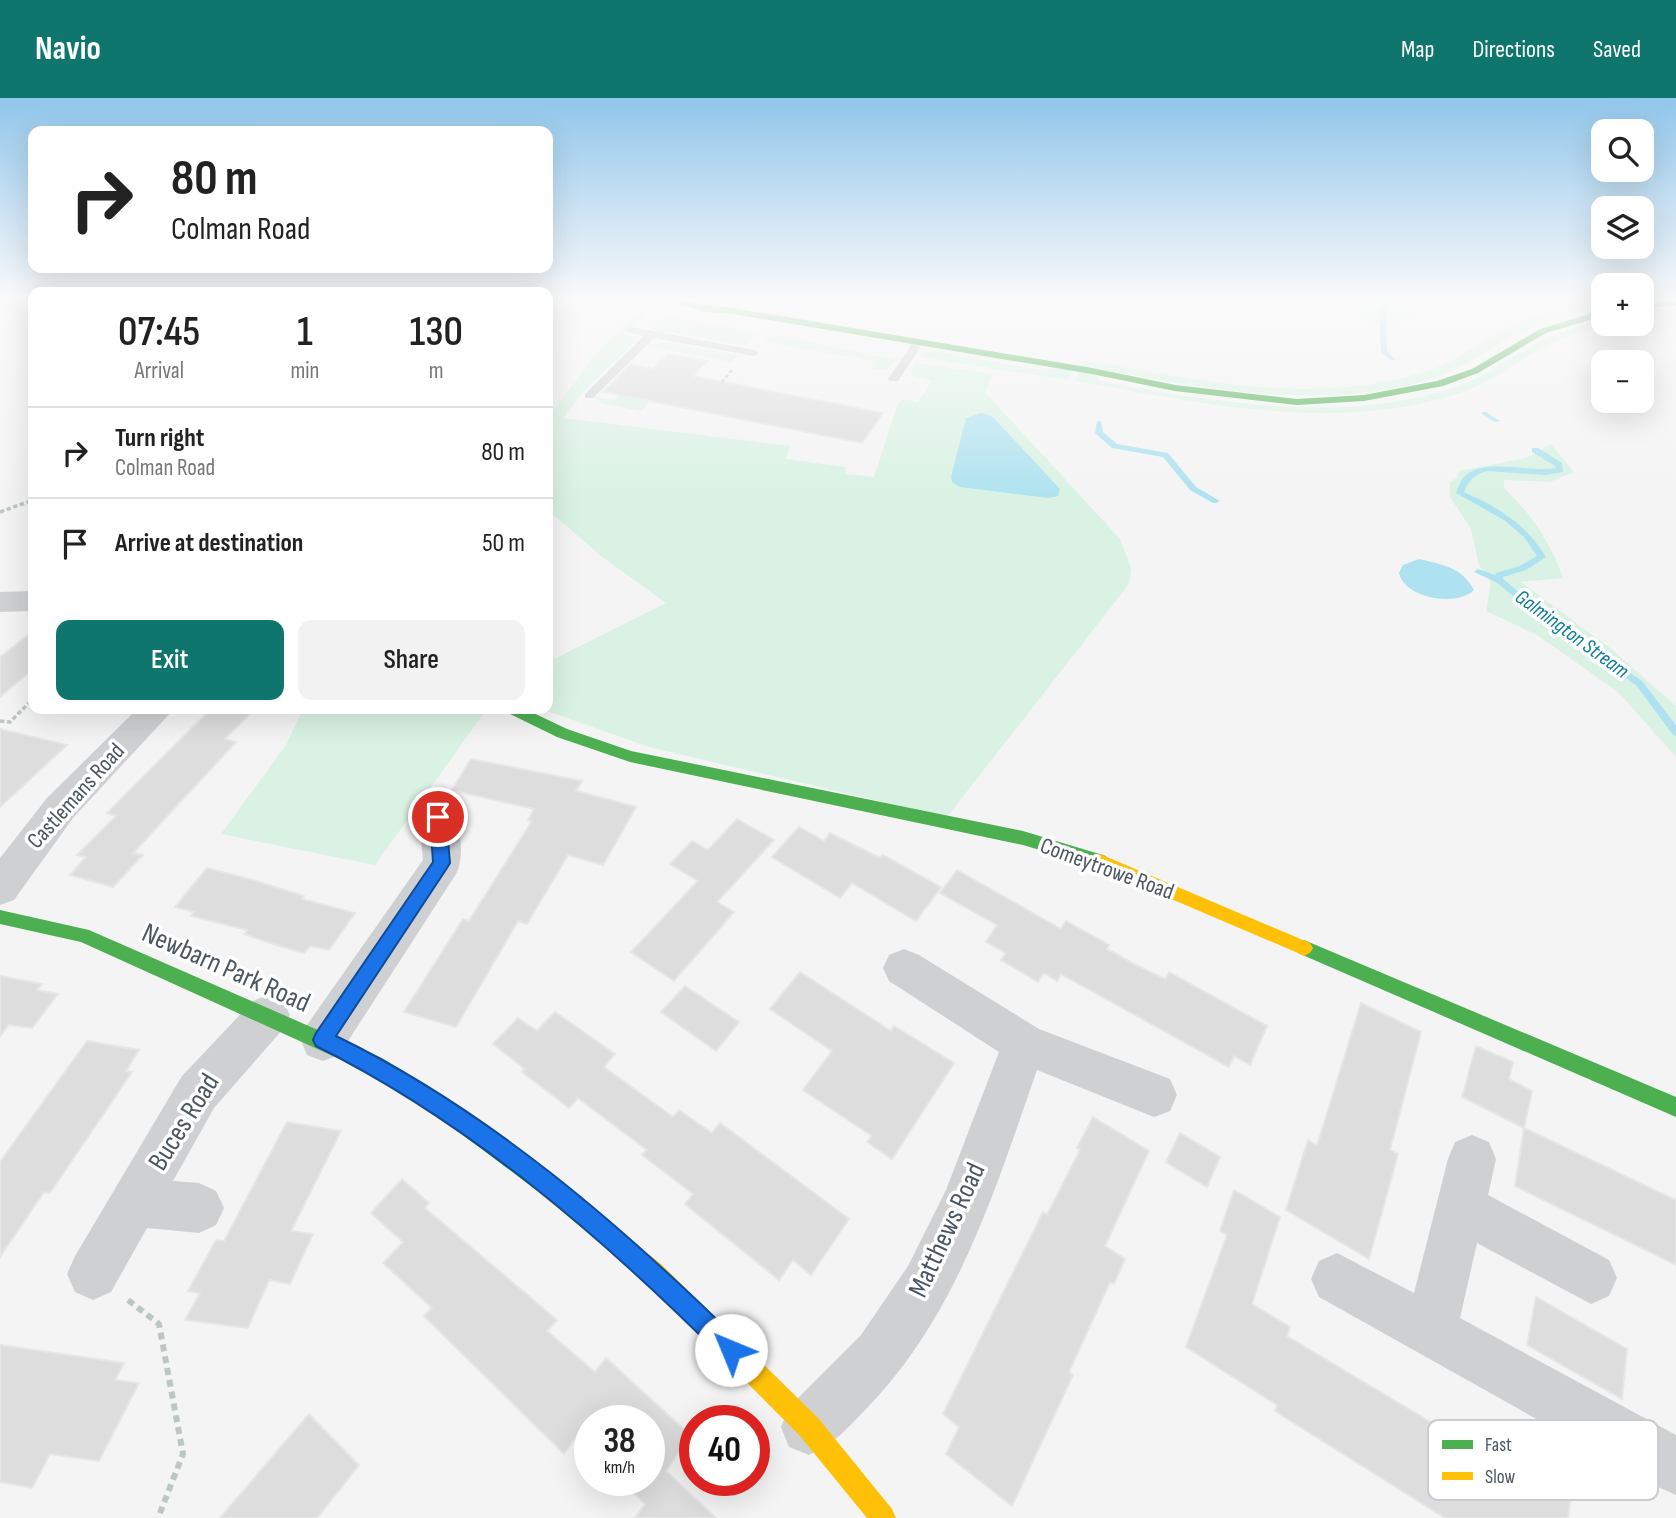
<!DOCTYPE html>
<html lang="en">
<head>
<meta charset="utf-8">
<style>
  :root { --surface:#fff; --page:#f2f2f2; --text:#222; --muted:#767676; --line:#e0e0e0; --accent:#0f766e }
  body { margin:0; font-family:"Sofia Sans Condensed",sans-serif; background:var(--page); color:var(--text); height:100vh; display:flex; flex-direction:column; font-size:26px; white-space:nowrap }
  * { box-sizing:border-box; margin:0 }
  p { font-size:23px; color:var(--muted) }
  .icon { flex:none; width:38px; height:38px; fill:none; stroke:currentColor; stroke-width:2; stroke-linecap:round; stroke-linejoin:round }
  .map { position:relative; flex:1; overflow:hidden }
  .sheet { position:absolute; left:28px; top:189px; width:525px; height:427px; display:flex; flex-direction:column; background:var(--surface); border-radius:14px; box-shadow:0 7px 28px #0002 }
  .sheet>* { flex:none }
  .guide { position:absolute; left:28px; top:28px; width:525px; height:147px; border-radius:14px; box-shadow:0 7px 28px #0002; background:#fff; color:var(--text); overflow:hidden }
  .buttons { position:absolute; left:1591px; top:21px; display:grid; gap:14px }
  .buttons a { display:grid; place-items:center; width:63px; height:63px; border-radius:14px; background:var(--surface); box-shadow:0 7px 28px #0002; font-size:35px }
  .speed { position:absolute; left:574px; top:1307px; display:flex; gap:14px; font-size:35px; font-weight:700; text-align:center }
  .speed>* { display:grid; place-content:center; width:91px; height:91px; border-radius:50%; background:var(--surface); box-shadow:0 7px 28px #0002; line-height:1 }
  .speed small { font-size:18px; font-weight:400 }
  .speed .limit { border:10px solid #d22; background:#fff; color:#111 }
  .pin { position:absolute; display:grid; place-items:center; width:60px; height:60px; color:#fff; margin:-30px; border:4px solid #fff; border-radius:50%; box-shadow:0 2px 7px #0007 }
  .me { position:absolute; width:77px; margin:-38px; rotate:315deg; stroke-linejoin:round; filter:drop-shadow(0 0 5px #0008) }
  .turn { display:flex; align-items:center; gap:24px; height:147px; padding:0 28px; font-size:32px }
  .turn .icon { width:91px; height:91px; stroke-width:2.5 }
  .turn b { display:block; font-size:49px; line-height:60px }
  .eta { display:flex; justify-content:space-evenly; align-items:center; height:119px; text-align:center }
  .eta b { font-size:42px; font-weight:600; line-height:49px }
  .button { display:flex; gap:14px; margin-top:auto; padding:14px 28px }
  .button a { flex:1; height:80px; border-radius:14px; background:var(--accent); color:#fff; font-size:28px; font-weight:600; line-height:80px; text-align:center }
  .button a+a { background:var(--page); color:var(--text) }
  ul { padding:0; list-style:none }
  li { display:flex; align-items:center; gap:21px; height:91px; padding:0 28px; border-top:2px solid var(--line) }
  li div { flex:1 }
  li b { display:block; font-size:26px }
  li em { font-style:normal }
  header { display:flex; align-items:center; gap:42px; box-sizing:border-box; height:98px; padding:0 35px; background:var(--accent); color:#fff }
  header strong { font-size:33px }
  nav { display:flex; gap:38px; margin-inline-start:auto; font-size:24px }
  .map>svg:first-child { display:block }
</style>
</head>
<body>
<header>
<strong>Navio</strong>
<nav><a>Map</a><a>Directions</a><a>Saved</a></nav>
</header>
<div class="map">
<svg width="1676" height="1420" viewBox="0 0 1676 1420">
  <rect width="100%" height="100%" fill="#f4f4f4"/>
  <!-- green -->
  <g fill="#d9f2e3" fill-rule="evenodd">
    <path d="M1350,203H1413L1419,213C1409,222 1376,230 1364,221C1359,217 1354,209 1350,203Z"/>
    <path d="M1603,203V209C1570,217 1538,226 1508,241C1484,253 1464,270 1438,279C1322,317 1197,288 1081,268L1087,263C1199,282 1319,310 1430,272C1453,264 1471,250 1491,239C1523,221 1566,205 1603,203Z"/>
    <path d="M639,213L648,215L625,236L634,239L635,244L589,287L563,320L791,348L785,361L846,369L845,376L874,379L897,308L902,301L918,304L932,283L911,277L914,265L993,276L985,294L1120,441L1131,470L1129,486L947,719L649,649L542,611H548V564L666,505L601,458L548,412V320L598,253ZM967,318L1054,400L960,389L951,382Z"/>
    <path d="M665,217L749,233L756,237L746,248L650,231Z"/>
    <path d="M1603,221V226H1609C1585,233 1561,239 1539,252C1512,267 1490,285 1460,295C1334,336 1201,305 1075,283L1079,273L1091,275L1101,283C1217,304 1344,328 1459,288C1486,278 1508,260 1533,247C1555,235 1579,228 1603,221Z"/>
    <path d="M778,237L896,262L887,271H870L874,263L764,244L768,239Z"/>
    <path d="M668,244L671,245L738,257L731,264L648,248Z"/>
    <path d="M934,253L1046,273L1061,270L1072,272L1068,282L919,259L923,255Z"/>
    <path d="M620,297L651,303L641,313L601,305L595,299L614,302Z"/>
    <path d="M1551,346L1574,374L1550,384L1504,382V390C1532,417 1550,443 1563,480L1521,484L1610,550L1676,608V659L1618,594L1537,537L1486,513L1491,485L1479,467L1471,431L1450,399V384L1457,380L1459,373L1526,360Z"/>
    <path d="M303,611H478L484,615L375,767L221,736L286,647Z"/>
  </g>
  <!-- water -->
  <g fill="#aee2f0">
    <path d="M981,315L992,318L1060,391L1058,398L1049,400L960,389L952,384L951,379L966,320Z"/>
    <path d="M1419,461C1445,467 1462,470 1474,492C1457,509 1405,501 1399,475L1403,467Z"/>
  </g>
  <g fill="none" stroke-linecap="round" stroke-linejoin="round">
    <!-- stream -->
    <g fill="#aee2f0" fill-rule="evenodd">
      <path d="M1379,203H1385L1387,253L1395,261L1392,263L1381,254Z"/>
      <path d="M1482,314H1486L1500,323L1494,324L1482,316Z"/>
      <path d="M1097,323H1101L1103,334L1117,346L1168,355L1196,389L1220,403L1216,405H1213L1190,392L1163,359L1112,350L1095,335Z"/>
      <path d="M1532,350H1538L1562,365L1563,374L1546,377L1487,373C1474,377 1469,382 1464,394C1498,409 1527,427 1546,459L1526,472L1503,479V481L1560,528L1642,583L1676,627V638L1673,637L1636,587L1554,532L1496,484L1474,474L1478,471L1495,477L1496,475L1520,468L1537,458L1524,439L1504,422L1456,395C1458,390 1460,384 1463,380C1481,358 1530,375 1556,370L1555,368L1532,354Z"/>
    </g>
  </g>
  <!-- building -->
  <g fill="#ddddde" stroke="#e5e6e7" stroke-width="2">
    <path d="M668,256L708,263L693,278L883,315L862,345L603,294L631,266L653,271Z"/>
    <path d="M33,533V571L0,599V559Z"/>
    <path d="M211,611H255L225,641L236,644L133,755L143,757L113,789L70,777L86,759L77,757L116,718L107,715Z"/>
    <path d="M0,631L67,647L0,709Z"/>
    <path d="M471,661L582,683L576,693L636,709L603,767L568,757L527,826L518,823L456,929L404,914L463,821L469,823L532,723L528,722L534,711L452,692Z"/>
    <path d="M737,721L774,742L717,804L734,814L674,883L631,854L698,783L670,766L692,743L708,752Z"/>
    <path d="M799,729L824,743L830,735L880,760L883,757L941,789L916,823L852,785L840,800L772,759Z"/>
    <path d="M207,770L253,782L304,798L302,801L355,815L329,852L310,848L304,855L276,847L244,836L247,832L191,818L194,814L175,809Z"/>
    <path d="M957,772L1061,831L1066,823L1109,847L1107,851L1136,867L1165,881L1169,874L1267,928L1250,967L1234,958L1229,969L1061,876L1057,883L1044,875L1038,884L1001,862L1006,855L986,844L997,827L940,795Z"/>
    <path d="M800,874L891,933L894,928L954,965L892,1061L867,1044L872,1038L803,992L832,953L770,911Z"/>
    <path d="M0,878L42,886L37,892L58,896L32,930L9,927L0,938Z"/>
    <path d="M685,888L739,924L716,953L661,914Z"/>
    <path d="M1361,905L1421,934L1390,1052L1398,1056L1369,1161L1286,1112L1308,1042L1317,1048Z"/>
    <path d="M555,914L615,956L604,969L673,1019L679,1012L712,1035L720,1025L849,1121L811,1177L793,1162L779,1182L685,1106L693,1096L642,1057L647,1052L578,1000L569,1010L522,974L525,971L493,946L518,920L537,933Z"/>
    <path d="M87,943L139,952L126,973L132,974L50,1095L44,1094L0,1159V1064Z"/>
    <path d="M1476,948L1513,964L1509,981L1532,993L1524,1030L1462,999Z"/>
    <path d="M1093,1019L1149,1053L1105,1148L1125,1161L1114,1186L1110,1184L1069,1274L1073,1277L1012,1408L946,1356L959,1329L943,1316L1043,1114L1047,1117L1080,1052L1077,1050Z"/>
    <path d="M287,1024L341,1033L291,1133L313,1136L290,1186L269,1182L248,1230L185,1222L200,1195L188,1193L216,1142L224,1143Z"/>
    <path d="M1524,1030L1676,1102V1167L1515,1088Z"/>
    <path d="M1180,1035L1220,1059L1207,1089L1166,1064Z"/>
    <path d="M402,1081L429,1105L425,1110L557,1222L547,1233L595,1274L606,1260L690,1337L666,1373L716,1420H635L645,1406L620,1382H649V1323H590V1354L575,1340L564,1356L424,1218L432,1210L383,1165L403,1144L371,1115Z"/>
    <path d="M1234,1092L1280,1119L1252,1206L1290,1229L1287,1238L1474,1350L1476,1339L1571,1397L1568,1420H1445L1275,1313L1277,1307L1186,1249L1227,1137L1220,1133Z"/>
    <path d="M1536,1199L1627,1251L1622,1301L1527,1247Z"/>
    <path d="M0,1247L124,1265L115,1282L139,1285L99,1363L50,1356L32,1390L0,1384Z"/>
    <path d="M309,1316L359,1367L317,1420H220Z"/>
  </g>
  <g fill="none" stroke-linecap="round" stroke-linejoin="round">
    <!-- path-far2 -->
    <g stroke="#bcc7c4" stroke-width="2.5" stroke-dasharray="3.5 2.5" stroke-linecap="butt">
      <path d="M603,203L636,209"/>
      <path d="M722,284L733,271"/>
    </g>
    <!-- path-far1 -->
    <g stroke="#bcc7c4" stroke-width="3.5" stroke-dasharray="4.5 2.5" stroke-linecap="butt">
      <path d="M0,414L33,402"/>
      <path d="M0,623L10,624L33,601"/>
    </g>
    <!-- path -->
    <path stroke="#bcc7c4" stroke-width="6" stroke-dasharray="7 5" stroke-linecap="butt" d="M128,1202L159,1226L183,1356L158,1420"/>
    <!-- lane -->
    <g fill="#ced0d2" fill-rule="evenodd">
      <path d="M631,229L754,252L759,255L754,258L654,240L593,300H585V296L644,238L627,234V230Z"/>
      <path d="M914,243L923,245L898,283H890L888,281Z"/>
    </g>
    <!-- street -->
    <g fill="#ced0d2" fill-rule="evenodd">
      <path d="M33,493V513L0,514V494Z"/>
      <path d="M137,611H174L73,720L14,802L0,807V760L47,700Z"/>
      <path d="M438,704L451,709C461,727 465,758 456,776L339,957L323,963L307,957L301,942L307,927L423,762L419,719L425,709Z"/>
      <path d="M904,851L919,857L1039,931L1170,981L1177,997L1170,1013L1154,1019L1037,972C995,1092 957,1218 866,1311C848,1330 833,1347 809,1357L789,1349L781,1329L789,1309L861,1237L908,1168L946,1092L999,954L889,883L883,870L889,857Z"/>
      <path d="M268,897L283,903L290,917L283,931L214,1010L173,1083L199,1085L216,1093L224,1110L216,1127L199,1135L147,1130L111,1194L93,1202L75,1194L67,1176L75,1158L182,978L253,903Z"/>
      <path d="M1472,1037L1489,1044L1496,1061L1488,1097L1609,1162L1617,1180L1609,1198L1591,1206L1477,1145L1460,1220L1676,1337V1397L1656,1388L1319,1199L1311,1181L1319,1163L1337,1155L1414,1195L1448,1061L1455,1044Z"/>
    </g>
    <!-- fast -->
    <g fill="#4caf50" fill-rule="evenodd">
      <path d="M671,203L733,210L1092,270L1175,287L1297,301L1364,297L1437,283L1472,271L1540,231L1603,212V218L1546,235L1478,275L1443,288L1364,303L1297,307L1175,293L1092,276L733,216L705,214Z"/>
      <path d="M1676,203V207L1642,211V205Z"/>
      <path d="M506,611H525L567,631L631,653L1023,733L1106,758L1108,763L1106,768L1100,770L1023,747L630,664L557,639L508,615Z"/>
      <path d="M0,812L89,832L382,960L444,998L550,1078L553,1085L550,1092L543,1095L536,1092L430,1012L368,974L81,844L0,826Z"/>
      <path d="M1304,842L1676,999V1019L1298,855L1295,850L1298,845Z"/>
    </g>
    <!-- slow -->
    <g fill="#ffc107" fill-rule="evenodd">
      <path d="M1100,756L1310,845L1313,850L1310,855L1304,858L1298,855L1094,768L1092,763L1094,758Z"/>
      <path d="M543,1075L550,1078L661,1166L818,1320L892,1411L896,1420H867L800,1338L645,1182L536,1092L533,1085L536,1078Z"/>
    </g>
  </g>
  <!-- sky -->
  <linearGradient id="sky" x2="0" y2="1"><stop stop-color="#91c6eb"/><stop offset="0.5" stop-color="#fafafa"/><stop offset="1" stop-color="#fafafa" stop-opacity="0"/></linearGradient>
  <rect width="1676" height="402" fill="url(#sky)"/>
  <!-- route -->
  <path fill="#1a73e8" stroke="#114b97" stroke-width="2" d="M438,713L446,719L450,765L447,770L336,938C487,1011 620,1126 739,1243L743,1252L739,1260L731,1263L723,1260C603,1140 469,1024 316,948L313,942L316,935L433,764L430,719Z"/>
  <g text-anchor="middle" dominant-baseline="central" stroke-width="7" stroke-linejoin="round" paint-order="stroke">
    <!-- far-water labels -->
    <g font-size="21" font-style="italic" fill="#0c7c9b" stroke="#fff">
      <text transform="translate(1572 536) rotate(36)">Galmington Stream</text>
    </g>
    <!-- street labels -->
    <g font-size="23" fill="#4a5661" stroke="#fff">
      <text transform="translate(76 698) rotate(-48)">Castlemans Road</text>
      <text transform="translate(1107 771) rotate(20)">Comeytrowe Road</text>
    </g>
    <!-- near-street labels -->
    <g font-size="28" fill="#4a5661" stroke="#fff">
      <text transform="translate(226 870) rotate(24)">Newbarn Park Road</text>
      <text transform="translate(184 1024) rotate(-58)">Buces Road</text>
      <text transform="translate(947 1132) rotate(-65)">Matthews Road</text>
    </g>
  </g>
  <!-- legend -->
  <rect x="1428" y="1322" width="230" height="80" rx="10" fill="#fff" stroke="#c9ccd0" stroke-width="2"/>
  <rect x="1442" y="1342" width="31" height="9" fill="#4caf50"/>
  <rect x="1442" y="1374" width="31" height="8" fill="#ffc107"/>
  <g font-size="19" fill="#4a5661">
    <text x="1485" y="1353">Fast</text>
    <text x="1485" y="1385">Slow</text>
  </g>
</svg>
<div class="buttons">
<a><svg class="icon" aria-label="search" viewBox="0 0 24 24"><circle cx="10" cy="10" r="6"/><path d="M15 15l6 6"/></svg></a>
<a><svg class="icon" aria-label="layers" viewBox="0 0 24 24"><path d="M12 4l9 5-9 5-9-5zM3 14l9 5 9-5"/></svg></a>
<a>+</a>
<a>−</a>
</div>
<div class="speed"><div>38<small>km/h</small></div><div class="limit">40</div></div>
<div class="pin" style="left:438px;top:719px;background:#d93025"><svg class="icon" aria-label="arrive" viewBox="0 0 24 24"><path d="M6 21V4h12l-3 4 3 4H6"/></svg></div>
<svg class="me" style="left:731px;top:1252px" viewBox="-20 -20 40 40"><circle r="19" fill="#fff"/><path d="M0-13L10 11 0 6-10 11z" fill="#1a73e8"/></svg>
<div class="guide">
<div class="turn"><svg class="icon" aria-label="right" viewBox="0 0 24 24"><path d="M7 20v-9h11M14 6l5 5-5 5"/></svg><div><b>80 m</b>Colman Road</div></div>
</div>
<section class="sheet">
<div class="eta">
<div><b>07:45</b><p>Arrival</p></div>
<div><b>1</b><p>min</p></div>
<div><b>130</b><p>m</p></div>
</div>
<ul>
<li><svg class="icon" aria-label="right" viewBox="0 0 24 24"><path d="M7 20v-9h11M14 6l5 5-5 5"/></svg><div><b>Turn right</b><p>Colman Road</p></div><em>80 m</em></li>
<li><svg class="icon" aria-label="arrive" viewBox="0 0 24 24"><path d="M6 21V4h12l-3 4 3 4H6"/></svg><div><b>Arrive at destination</b></div><em>50 m</em></li>
</ul>
<div class="button"><a>Exit</a><a>Share</a></div>
</section>
</div>
</body>
</html>
